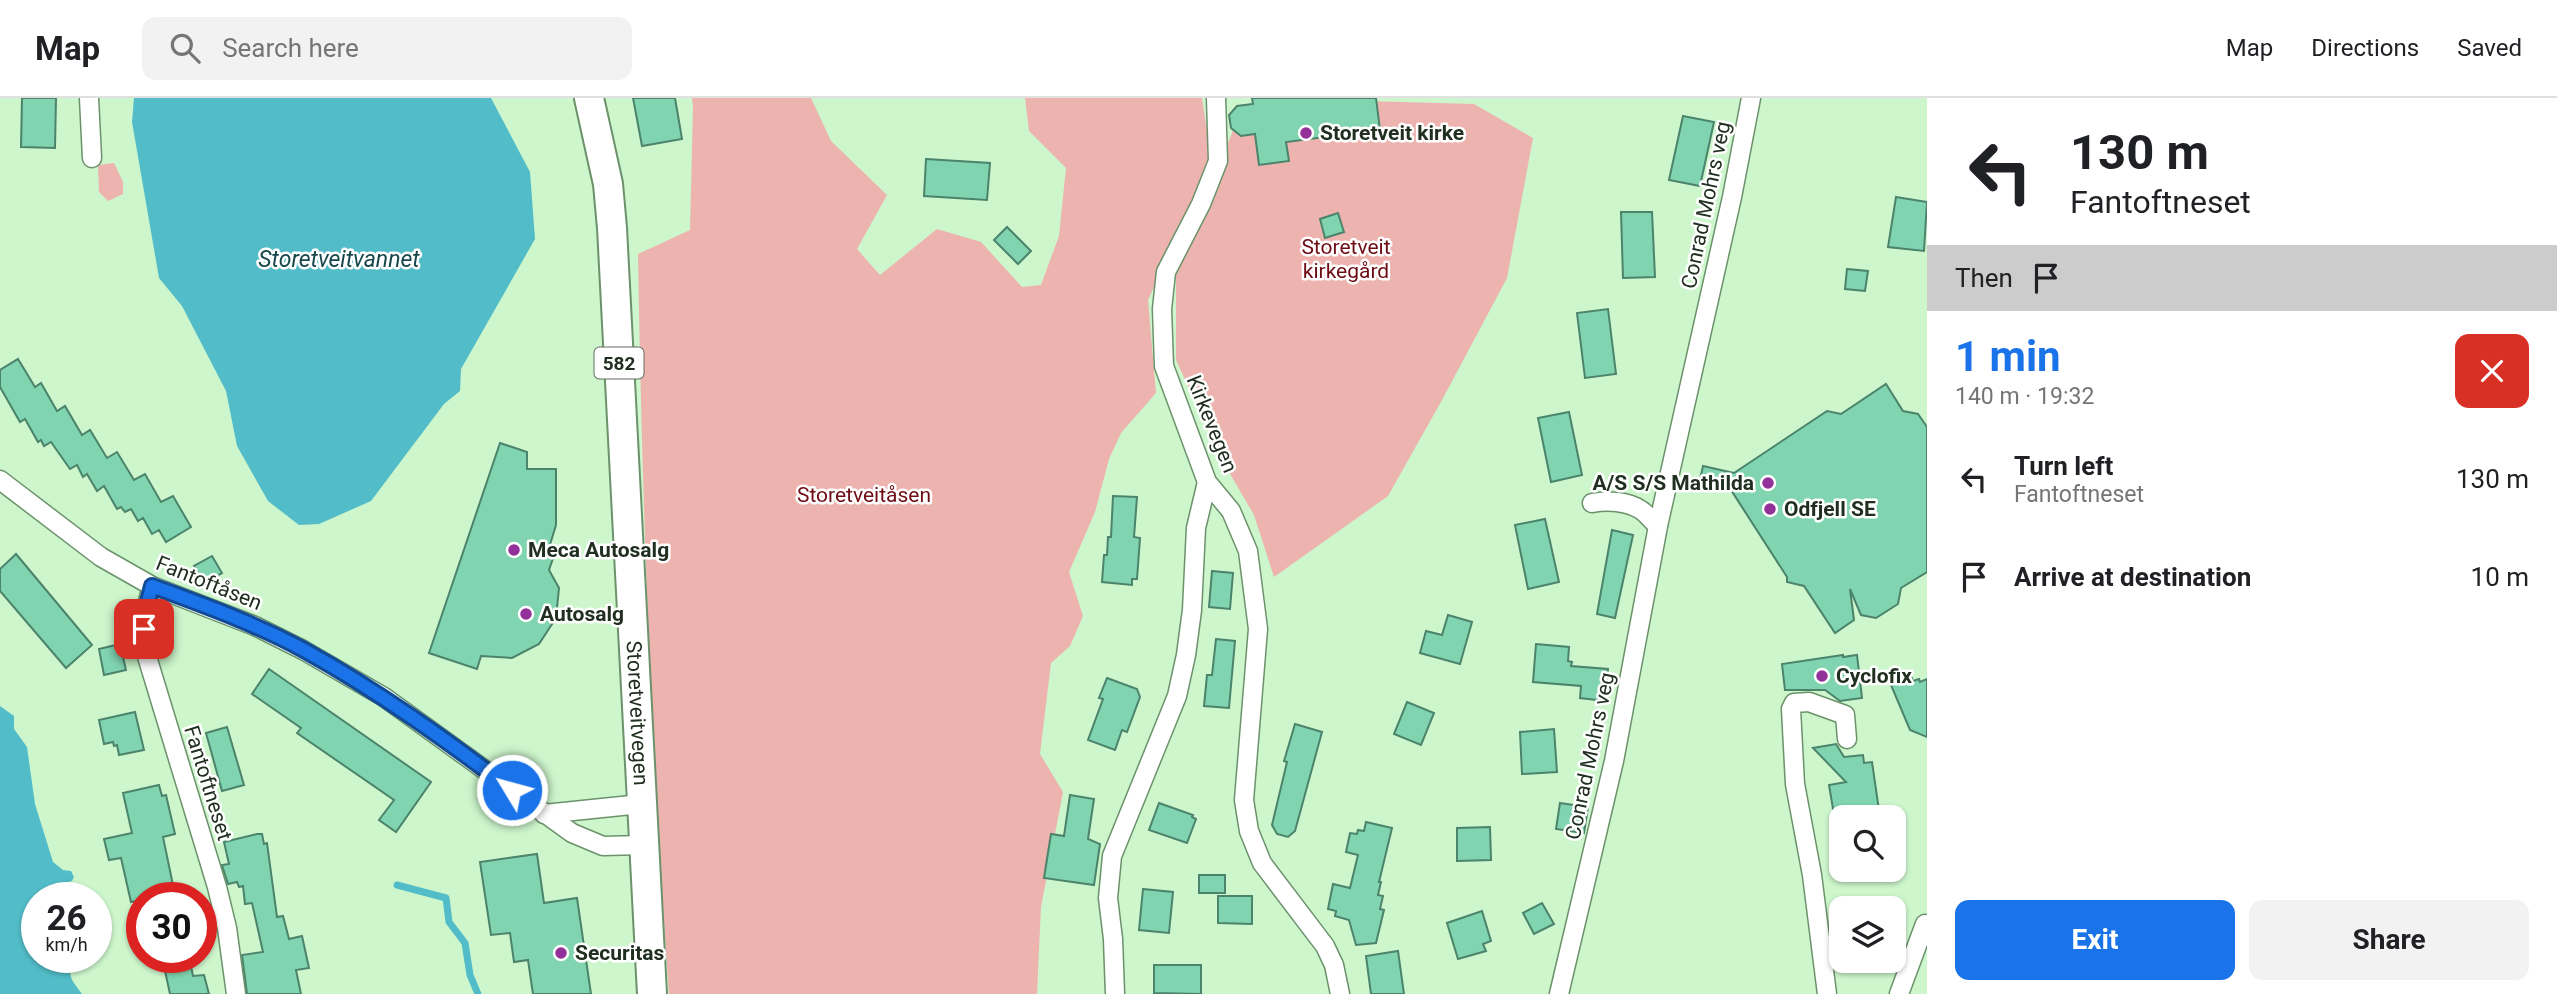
<!DOCTYPE html>
<html lang="en">
<head>
<meta charset="utf-8">
<style>
  :root { --surface:#fff; --page:#f2f2f2; --text:#202124; --muted:#757577; --line:#e0e0e0; --accent:#1a73e8 }
  body { margin:0; font-family:Roboto,sans-serif; background:var(--page); color:var(--text); height:100vh; display:flex; flex-direction:column; font-size:26px; white-space:nowrap }
  * { box-sizing:border-box; margin:0 }
  p { font-size:23px; color:var(--muted) }
  .icon { flex:none; width:38px; height:38px; fill:none; stroke:currentColor; stroke-width:2; stroke-linecap:round; stroke-linejoin:round }
  .map { position:relative; flex:1; overflow:hidden }
  .panel { display:flex; flex-direction:column; background:var(--surface); width:630px }
  .panel>* { flex:none }
  .top-card { background:#fff; color:var(--text); overflow:hidden }
  .fabs { position:absolute; left:1829px; top:707px; display:grid; gap:14px }
  .fabs a { display:grid; place-items:center; width:77px; height:77px; border-radius:14px; background:var(--surface); box-shadow:0 2px 5px #0004; font-size:35px }
  .speed { position:absolute; left:21px; top:784px; display:flex; gap:14px; font-size:35px; font-weight:700; text-align:center }
  .speed>* { display:grid; place-content:center; width:91px; height:91px; border-radius:50%; background:var(--surface); box-shadow:0 2px 5px #0004; line-height:1 }
  .speed small { font-size:18px; font-weight:400 }
  .speed .limit { border:10px solid #d22; background:#fff; color:#111 }
  .pin { position:absolute; display:grid; place-items:center; width:60px; height:60px; color:#fff; margin:-30px; border-radius:14px; box-shadow:0 4px 10px #0006 }
  .me { position:absolute; width:77px; margin:-38px; rotate:307deg; stroke-linejoin:round; filter:drop-shadow(0 0 5px #0008) }
  .turn { display:flex; align-items:center; gap:24px; height:147px; padding:0 28px; font-size:32px }
  .turn .icon { width:91px; height:91px; stroke-width:2.5 }
  .turn b { display:block; font-size:49px; line-height:60px }
  .then { display:flex; align-items:center; height:66px; padding:0 28px; background:#0003; gap:14px; font-size:26px }
  .round { display:grid; place-items:center; flex:none; width:74px; height:74px; border-radius:14px; background:var(--page) }
  .headline { display:flex; align-items:center; justify-content:space-between; height:119px; padding:0 28px }
  h1 { font-size:42px; font-weight:700; line-height:52px; color:var(--accent) }
  .primary-button { display:flex; gap:14px; margin-top:auto; padding:14px 28px }
  .primary-button a { flex:1; height:80px; border-radius:14px; background:var(--accent); color:#fff; font-size:28px; font-weight:700; line-height:80px; text-align:center }
  .primary-button a+a { background:var(--page); color:var(--text) }
  ul { padding:0; list-style:none }
  li { display:flex; align-items:center; gap:21px; height:98px; padding:0 28px }
  li div { flex:1 }
  li b { display:block; font-size:26px }
  li em { font-style:normal }
  header { display:flex; align-items:center; gap:42px; box-sizing:border-box; height:98px; padding:0 35px; background:var(--surface); border-bottom:2px solid var(--line) }
  header strong { font-size:33px }
  nav { display:flex; gap:38px; margin-inline-start:auto; font-size:24px }
  .search { width:490px; height:63px; background:var(--page); display:flex; align-items:center; gap:18px; box-sizing:border-box; padding:0 24px; border-radius:14px; color:var(--muted); font-size:26px }
  main { display:flex; flex:1; min-height:0 }
  .map>svg:first-child { display:block }
</style>
</head>
<body>
<header>
<strong>Map</strong>
<div class="search"><svg class="icon" aria-label="search" viewBox="0 0 24 24"><circle cx="10" cy="10" r="6"/><path d="M15 15l6 6"/></svg>Search here</div>
<nav><a>Map</a><a>Directions</a><a>Saved</a></nav>
</header>
<main>
<div class="map">
<svg width="1927" height="896" viewBox="0 0 1927 896">
  <rect width="100%" height="100%" fill="#cdf6cc"/>
  <!-- green -->
  <g fill="#edb3ae">
    <path d="M692,0H811L831,43L887,97L857,151L880,177L937,131L981,144L1022,189L1041,187L1059,138L1066,70L1029,33L1025,0H1202L1212,67L1148,202L1156,295L1121,335L1109,361L1095,414L1069,474L1083,518L1070,548L1051,565L1040,656L1063,694L1041,809L1037,896H669C651,650 642,403 638,156L690,132L693,10Z"/>
    <path d="M1366,3L1474,6L1533,40L1507,180L1442,302L1388,398L1274,479L1254,417L1222,362L1176,262V174L1238,20Z"/>
    <path d="M114,65L123,84V96L108,103L99,94L98,67Z"/>
  </g>
  <!-- water -->
  <g fill="#52bdc8">
    <path d="M134,0H491L530,74L535,141L461,271L460,293L444,306L371,403L319,426L299,427L268,403L237,348L226,293L182,208L159,180L132,24Z"/>
    <path d="M0,608L14,618V631L27,649L35,706L53,764L63,772L71,773L74,779L72,783L58,787L61,800H37V859H71L73,864C66,878 74,885 82,896H0Z"/>
  </g>
  <g fill="none" stroke-linecap="round" stroke-linejoin="round">
    <!-- stream -->
    <path stroke="#52bdc8" stroke-width="7" d="M397,787L446,800L449,824L465,845L470,877L478,896"/>
  </g>
  <!-- building -->
  <g fill="#80d5b0" stroke="#4b836b" stroke-width="2">
    <path d="M22,0H56L55,50L21,49Z"/>
    <path d="M633,0H675L682,41L642,48Z"/>
    <path d="M1252,0H1376L1380,32L1286,44L1289,63L1259,67L1255,36L1241,38L1231,30L1229,17L1237,8L1253,6Z"/>
    <path d="M1683,18L1714,24L1700,88L1669,82Z"/>
    <path d="M926,61L990,65L987,102L924,98Z"/>
    <path d="M1896,99L1927,104L1924,153L1888,149Z"/>
    <path d="M1621,114H1652L1655,179L1623,180Z"/>
    <path d="M1338,115L1344,134L1325,140L1320,121Z"/>
    <path d="M1007,129L1031,153L1018,166L994,142Z"/>
    <path d="M1847,171L1868,173L1865,193L1845,191Z"/>
    <path d="M1608,211L1616,276L1585,280L1577,215Z"/>
    <path d="M18,261L35,289L41,285L57,313L65,308L82,337L90,332L107,360L117,354L134,382L145,376L161,404L173,398L191,429L166,444L159,432L152,436L143,420L138,423L131,411L125,414L121,409L117,411L104,388L97,393L87,376L83,379L77,367L70,371L51,344L44,348L41,342L38,344L25,321L20,324L0,289V272Z"/>
    <path d="M1886,286L1903,313L1918,316L1927,329V474L1901,490L1898,506L1876,520L1861,517L1850,491L1854,522L1835,535L1804,488L1787,484V479L1731,392L1699,386L1703,368L1734,375L1827,313L1841,316Z"/>
    <path d="M1569,314L1582,377L1551,384L1538,320Z"/>
    <path d="M500,345L527,354V371H556V427L549,450L556,452L549,472L559,490L556,520L539,546L512,560L481,558L477,571L429,555Z"/>
    <path d="M1113,398L1137,399L1134,439L1140,440L1137,481H1132V487L1102,484L1104,457H1107L1108,439H1111Z"/>
    <path d="M1545,421L1559,484L1528,491L1515,427Z"/>
    <path d="M1612,432L1633,437L1615,520L1597,516Z"/>
    <path d="M16,456L92,547L66,570L0,493V471Z"/>
    <path d="M212,458L222,475L204,485L194,468Z"/>
    <path d="M1212,473L1233,475L1230,511L1209,509Z"/>
    <path d="M1448,517L1472,524L1460,566L1420,555L1426,533L1442,537Z"/>
    <path d="M1216,541L1235,543L1229,610L1204,608L1207,577H1212Z"/>
    <path d="M120,546L126,572L104,577L99,551Z"/>
    <path d="M1536,546L1569,549L1568,563L1572,564L1571,568L1608,571L1605,603L1580,600L1581,588L1533,584Z"/>
    <path d="M1843,557V559L1857,557L1862,600L1840,603L1825,592H1785L1782,566Z"/>
    <path d="M269,571L431,684L396,734L379,722L394,702L297,635L301,630L252,596Z"/>
    <path d="M1911,578L1913,583L1919,581L1920,584L1927,581V639L1910,632L1891,587Z"/>
    <path d="M1107,580L1137,591L1140,599L1127,634L1122,632L1115,652L1088,642L1103,601L1099,600Z"/>
    <path d="M1407,604L1434,615L1421,647L1394,636Z"/>
    <path d="M135,614L144,652L119,657L117,647L114,648L113,644L104,646L99,622Z"/>
    <path d="M1295,626L1322,634L1295,733L1288,739L1277,736L1272,727L1287,664L1284,663Z"/>
    <path d="M227,629L244,687L222,693L206,635Z"/>
    <path d="M1554,631L1557,674L1522,676L1520,634Z"/>
    <path d="M1836,646L1844,659L1863,657L1864,665L1872,664L1880,719H1843L1841,710L1833,711L1829,687L1846,684L1813,650Z"/>
    <path d="M159,687L162,698L166,697L175,736L163,739L174,792L164,794V800H142V802L131,804L121,760L109,762L104,741L132,735L123,695Z"/>
    <path d="M1070,697L1094,701L1088,741L1100,746L1094,787L1044,780L1051,736L1064,738Z"/>
    <path d="M1159,705L1193,717L1192,719L1196,721L1187,745L1149,732Z"/>
    <path d="M1560,705L1588,709L1584,735L1556,731Z"/>
    <path d="M1366,724L1392,730L1379,784H1381L1378,797L1383,798L1380,811L1384,812L1376,845L1356,847L1349,822L1335,818L1336,813L1328,811L1333,786L1350,790L1358,757L1346,754L1350,735L1357,736L1358,732L1364,733Z"/>
    <path d="M1490,729L1491,762L1457,763V730Z"/>
    <path d="M257,736H262L264,746L267,745L277,819L283,818L289,841L302,838L309,870L296,872L301,896H247L242,857L263,854L252,805L245,806L243,788L239,789L237,784L228,786L222,767L229,766L224,744Z"/>
    <path d="M537,756L544,805L577,800L591,896H533L528,862L514,864L510,835L491,837L480,764Z"/>
    <rect x="1199" y="777" width="26" height="18"/>
    <path d="M1143,791L1173,794L1169,835L1139,832Z"/>
    <path d="M1218,798H1252V826L1218,825Z"/>
    <path d="M1542,805L1554,826L1534,836L1523,815Z"/>
    <path d="M1482,813L1491,843L1483,846L1486,853L1458,861L1447,825Z"/>
    <path d="M1398,853L1404,896H1371L1366,858Z"/>
    <path d="M162,859H189L193,878L204,877L209,896H170Z"/>
    <path d="M1154,867H1201V896L1154,895Z"/>
  </g>
  <g fill="none" stroke-linecap="round" stroke-linejoin="round">
    <!-- street casing -->
    <g stroke="#6b926b" stroke-width="21">
      <g id="street">
        <path d="M89,0L92,60"/>
        <path d="M1216,0L1218,63L1201,106L1166,174L1162,211L1164,268L1207,384L1231,413L1248,453L1258,531L1244,702L1249,733L1262,765L1325,848L1334,867L1340,896"/>
        <path d="M0,382L101,459L152,488L255,528L303,552L384,599L572,735L603,748L643,747"/>
        <path d="M1592,405C1607,402 1627,403 1641,412C1647,416 1652,423 1658,428"/>
        <path d="M152,488L146,511L145,552L217,789L227,830L236,896"/>
        <path d="M544,716L641,706"/>
        <path d="M1115,896L1113,841L1108,800L1112,758L1177,598L1186,557L1192,512L1196,430L1207,384"/>
        <path d="M1559,896L1614,663L1658,428L1732,99L1751,0"/>
        <path d="M1827,896L1812,777L1795,686L1791,611L1794,605L1809,604L1845,617L1847,641"/>
        <path d="M1899,896L1925,826"/>
      </g>
    </g>
    <!-- primary casing -->
    <g stroke="#6b926b" stroke-width="32">
      <g id="primary">
        <path id="s1" d="M589,0L608,86L612,130L652,896"/>
      </g>
    </g>
    <!-- street -->
    <use href="#street" stroke="#fff" stroke-width="18"/>
    <!-- primary -->
    <use href="#primary" stroke="#fff" stroke-width="28"/>
  </g>
  <g fill="none" stroke-linecap="round" stroke-linejoin="round">
    <!-- route casing -->
    <g stroke="#114b97" stroke-width="18">
      <path id="route" d="M144,531L146,511L152,488C204,507 256,526 304,552C378,593 445,641 512,692"/>
    </g>
    <!-- route -->
    <use href="#route" stroke="#1a73e8" stroke-width="12"/>
  </g>
  <!-- markers -->
  <g fill="#913199" stroke="#fff" stroke-width="2.5">
    <circle cx="1306" cy="35" r="7"/>
    <circle cx="1768" cy="385" r="7"/>
    <circle cx="1770" cy="411" r="7"/>
    <circle cx="514" cy="452" r="7"/>
    <circle cx="526" cy="516" r="7"/>
    <circle cx="1822" cy="578" r="7"/>
    <circle cx="561" cy="855" r="7"/>
  </g>
  <g text-anchor="middle" dominant-baseline="central" stroke-width="5" stroke-linejoin="round" paint-order="stroke">
    <!-- shield labels -->
    <rect fill="#fff" stroke="#636d63" stroke-width="2" x="594.5" y="249.5" width="49" height="31" rx="5"/>
    <g font-size="19" font-weight="bold" fill="#202f20">
      <text x="619" y="265">582</text>
    </g>
    <!-- poi labels -->
    <g font-size="21" font-weight="bold" fill="#202f20" stroke="#fff" text-anchor="start">
      <text x="1320" y="35">Storetveit kirke</text>
      <text x="1754" y="385" text-anchor="end">A/S S/S Mathilda</text>
      <text x="1784" y="411">Odfjell SE</text>
      <text x="528" y="452">Meca Autosalg</text>
      <text x="540" y="516">Autosalg</text>
      <text x="1836" y="578">Cyclofix</text>
      <text x="575" y="855">Securitas</text>
    </g>
    <!-- street labels -->
    <g font-size="21" fill="#202f20" stroke="#fff">
      <text transform="translate(1706 107) rotate(-78)">Conrad Mohrs veg</text>
      <text transform="translate(1212 326) rotate(68)">Kirkevegen</text>
      <text transform="translate(209 485) rotate(22)">Fantoftåsen</text>
      <text stroke="none"><textPath href="#s1" startOffset="618">Storetveitvegen</textPath></text>
      <text transform="translate(1590 658) rotate(-78)">Conrad Mohrs veg</text>
      <text transform="translate(208 685) rotate(73)">Fantoftneset</text>
    </g>
    <!-- park labels -->
    <g font-size="21" fill="#6d0c13" stroke="#fff">
      <text x="1346" y="149">Storetveit<tspan x="1346" dy="24">kirkegård</tspan></text>
      <text x="864" y="397">Storetveitåsen</text>
    </g>
    <!-- water labels -->
    <g font-size="23" font-style="italic" fill="#17474c" stroke="#fff">
      <text x="339" y="161">Storetveitvannet</text>
    </g>
  </g>
</svg>
<div class="fabs">
<a><svg class="icon" aria-label="search" viewBox="0 0 24 24"><circle cx="10" cy="10" r="6"/><path d="M15 15l6 6"/></svg></a>
<a><svg class="icon" aria-label="layers" viewBox="0 0 24 24"><path d="M12 4l9 5-9 5-9-5zM3 14l9 5 9-5"/></svg></a>
</div>
<div class="speed"><div>26<small>km/h</small></div><div class="limit">30</div></div>
<div class="pin" style="left:144px;top:531px;background:#d93025"><svg class="icon" aria-label="arrive" viewBox="0 0 24 24"><path d="M6 21V4h12l-3 4 3 4H6"/></svg></div>
<svg class="me" style="left:512px;top:692px" viewBox="-20 -20 40 40"><circle r="17" fill="#1a73e8" stroke="#fff" stroke-width="3"/><path d="M0-11L8 9 0 5-8 9z" fill="#fff"/></svg>
</div>
<section class="panel">
<div class="top-card">
<div class="turn"><svg class="icon" aria-label="left" viewBox="0 0 24 24"><path d="M17 20v-9H6M10 6l-5 5 5 5"/></svg><div><b>130 m</b>Fantoftneset</div></div>
<div class="then">Then<svg class="icon" aria-label="arrive" viewBox="0 0 24 24"><path d="M6 21V4h12l-3 4 3 4H6"/></svg></div>
</div>
<div class="headline"><div><h1>1 min</h1><p>140 m · 19:32</p></div><a class="round" style="background:#d93025;color:#fff"><svg class="icon" aria-label="close" viewBox="0 0 24 24"><path d="M6 6l12 12M18 6L6 18"/></svg></a></div>
<ul>
<li><svg class="icon" aria-label="left" viewBox="0 0 24 24"><path d="M17 20v-9H6M10 6l-5 5 5 5"/></svg><div><b>Turn left</b><p>Fantoftneset</p></div><em>130 m</em></li>
<li><svg class="icon" aria-label="arrive" viewBox="0 0 24 24"><path d="M6 21V4h12l-3 4 3 4H6"/></svg><div><b>Arrive at destination</b></div><em>10 m</em></li>
</ul>
<div class="primary-button"><a>Exit</a><a>Share</a></div>
</section>
</main>
</body>
</html>
